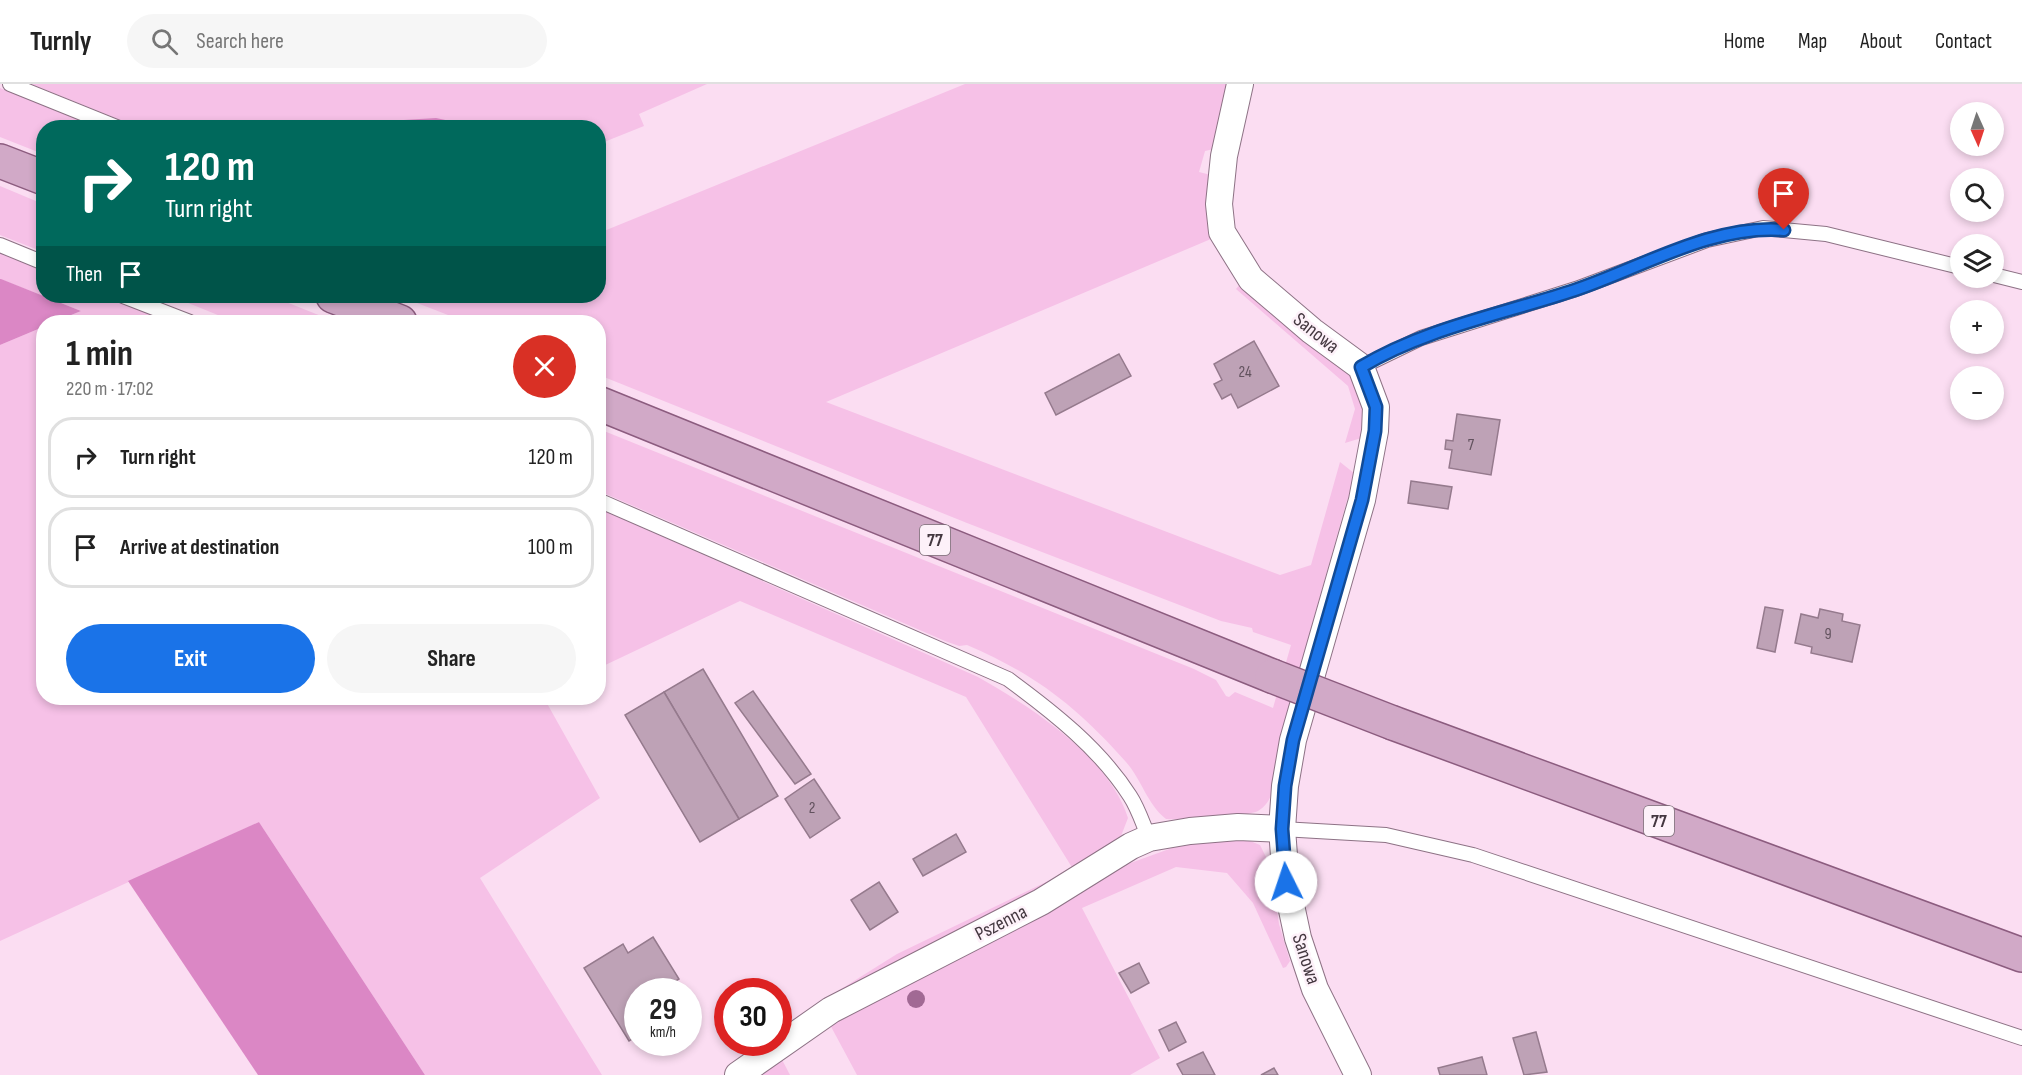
<!DOCTYPE html>
<html lang="en">
<head>
<meta charset="utf-8">
<style>
  :root { --surface:#fff; --page:#f6f6f6; --text:#222; --muted:#767676; --line:#e0e0e0; --accent:#1a73e8 }
  body { margin:0; font-family:"Sofia Sans Condensed",sans-serif; background:var(--page); color:var(--text); height:100vh; display:flex; flex-direction:column; font-size:22px; white-space:nowrap }
  * { box-sizing:border-box; margin:0 }
  p { font-size:20px; color:var(--muted) }
  .icon { flex:none; width:33px; height:33px; fill:none; stroke:currentColor; stroke-width:2; stroke-linecap:round; stroke-linejoin:round }
  .map { position:relative; flex:1; overflow:hidden }
  .drawer { position:absolute; left:36px; top:231px; width:570px; height:390px; display:flex; flex-direction:column; background:var(--surface); border-radius:24px; box-shadow:0 3px 9px #0003 }
  .drawer>* { flex:none }
  .hud { position:absolute; left:36px; top:36px; width:570px; height:183px; border-radius:24px; box-shadow:0 3px 9px #0003; background:#00695c; color:#fff; overflow:hidden }
  .needle { width:39px; rotate:177deg }
  .controls { position:absolute; left:1950px; top:18px; display:grid; gap:12px }
  .controls a { display:grid; place-items:center; width:54px; height:54px; border-radius:50%; background:var(--surface); box-shadow:0 3px 9px #0003; font-size:30px }
  .speed { position:absolute; left:624px; top:894px; display:flex; gap:12px; font-size:30px; font-weight:700; text-align:center }
  .speed>* { display:grid; place-content:center; width:78px; height:78px; border-radius:50%; background:var(--surface); box-shadow:0 3px 9px #0003; line-height:1 }
  .speed small { font-size:15px; font-weight:400 }
  .speed .limit { border:9px solid #d22; background:#fff; color:#111 }
  .pin { position:absolute; display:grid; place-items:center; width:51px; height:51px; color:#fff; margin:-62px -26px; border-radius:50% 50% 50% 0; rotate:-45deg; box-shadow:0 0 6px #0007 }
  .pin .icon { rotate:45deg }
  .me { position:absolute; width:66px; margin:-33px; rotate:356deg; stroke-linejoin:round; filter:drop-shadow(0 0 4px #0008) }
  .turn { display:flex; align-items:center; gap:21px; height:126px; padding:0 30px; font-size:27px }
  .turn .icon { width:78px; height:78px; stroke-width:2.5 }
  .turn b { display:block; font-size:42px; line-height:51px }
  .then { display:flex; align-items:center; height:57px; padding:0 30px; background:#0003; gap:12px; font-size:22px }
  .round { display:grid; place-items:center; flex:none; width:63px; height:63px; border-radius:32px; background:var(--page) }
  .overview { display:flex; align-items:center; justify-content:space-between; height:102px; padding:0 30px }
  h1 { font-size:36px; font-weight:700; line-height:45px }
  .action { display:flex; gap:12px; margin-top:auto; padding:12px 30px }
  .action a { flex:1; height:69px; border-radius:36px; background:var(--accent); color:#fff; font-size:24px; font-weight:700; line-height:69px; text-align:center }
  .action a+a { background:var(--page); color:var(--text) }
  ul { padding:0; list-style:none }
  li { display:flex; align-items:center; gap:18px; height:81px; margin:0 12px 9px; padding:0 18px; border:3px solid var(--line); border-radius:24px }
  li div { flex:1 }
  li b { display:block; font-size:22px }
  li em { font-style:normal }
  header { display:flex; align-items:center; gap:36px; box-sizing:border-box; height:84px; padding:0 30px; background:var(--surface); border-bottom:2px solid var(--line) }
  header strong { font-size:28px }
  nav { display:flex; gap:33px; margin-inline-start:auto; font-size:21px }
  .search { width:420px; height:54px; background:var(--page); display:flex; align-items:center; gap:15px; box-sizing:border-box; padding:0 21px; border-radius:33px; color:var(--muted); font-size:22px }
  .map>svg:first-child { display:block }
</style>
</head>
<body>
<header>
<strong>Turnly</strong>
<div class="search"><svg class="icon" aria-label="search" viewBox="0 0 24 24"><circle cx="10" cy="10" r="6"/><path d="M15 15l6 6"/></svg>Search here</div>
<nav><a>Home</a><a>Map</a><a>About</a><a>Contact</a></nav>
</header>
<div class="map">
<svg width="2022" height="991" viewBox="0 0 2022 991">
  <rect width="100%" height="100%" fill="#fbddf2"/>
  <!-- green -->
  <g fill="#f6c1e7">
    <path d="M31,0H707L639,30L644,42L599,60L598,44L478,43L466,40L404,36L393,44L138,43Z"/>
    <path d="M965,0H1232L1218,64L1205,67L1199,88L1211,91L1218,152L826,318L1280,491L1311,481L1340,378L1359,393L1347,416L1305,566L1272,708C1270,716 1265,723 1258,727C1246,733 1181,736 1166,735C1147,720 1142,696 1126,678C1077,623 1035,590 967,561L959,562L945,557L599,407V345L1194,585L1216,596L1226,612L1229,613L1235,608L1273,624L1291,561L1253,548L1252,544L1221,537L967,439L599,291L598,238H466L399,212H598L599,149Z"/>
    <path d="M0,4L96,43L44,44L43,70L0,53Z"/>
    <path d="M0,102L43,120V168L0,151Z"/>
    <path d="M0,168L43,186L44,212H105L170,238H54L81,227L0,195Z"/>
    <path d="M1242,198L1359,298L1368,352L1345,359L1355,325L1348,302L1236,205Z"/>
    <path d="M171,212H271L336,238H235Z"/>
    <path d="M43,243L44,614H544L600,714L480,794L602,991H425L259,738L0,857V261Z"/>
    <path d="M598,424L978,593C1031,623 1109,673 1128,734L1121,752L1074,788L779,949V944L897,870L1073,785L966,613L740,517L599,584Z"/>
    <path d="M1245,755L1260,761L1270,781L1279,840L1290,877L1286,883L1283,884L1253,819L1227,789L1176,783L1082,824L1160,974L1130,991H857L828,937L1114,785L1172,764L1204,758Z"/>
    <path d="M778,968L790,991H747Z"/>
  </g>
  <!-- forest -->
  <g fill="#db87c5">
    <path d="M436,34L478,43H393L404,36Z"/>
    <path d="M0,195H1L81,227L54,238H44L43,243L0,261Z"/>
    <path d="M259,738L425,991H258L128,797Z"/>
  </g>
  <!-- building -->
  <g fill="#bea2b6" stroke="#957a8d" stroke-width="1.5">
    <path d="M1254,257L1279,302L1238,324L1231,310L1222,315L1214,300L1222,296L1214,280Z"/>
    <path d="M1119,270L1131,292L1056,331L1045,309Z"/>
    <path d="M1457,330L1500,336L1491,391L1449,384L1452,366L1445,365L1446,356L1453,357Z"/>
    <path d="M1411,397L1452,403L1448,425L1408,419Z"/>
    <path d="M1765,523L1783,526L1775,568L1757,564Z"/>
    <path d="M1820,525L1843,530L1842,537L1860,541L1852,578L1811,569L1812,563L1795,559L1801,530L1818,534Z"/>
    <path d="M703,585L778,712L739,735L664,608Z"/>
    <path d="M753,607L811,690L795,700L735,619Z"/>
    <path d="M664,608L739,735L700,758L625,631Z"/>
    <path d="M814,695L840,734L810,754L785,715Z"/>
    <path d="M956,750L966,768L923,792L913,775Z"/>
    <path d="M879,798L898,828L870,846L851,816Z"/>
    <path d="M653,853L679,895L659,908H638V951L629,957L584,884L623,860L628,869Z"/>
    <path d="M1139,879L1149,899L1131,909L1119,889Z"/>
    <path d="M1176,938L1186,958L1169,967L1159,946Z"/>
    <path d="M1536,948L1547,988L1524,991L1513,954Z"/>
    <path d="M1203,968L1215,991H1183L1177,980Z"/>
    <path d="M1482,973L1487,991H1440L1438,984Z"/>
    <path d="M1274,984L1278,991H1261Z"/>
  </g>
  <g fill="none" stroke-linecap="round" stroke-linejoin="round">
    <!-- lane casing -->
    <g stroke="#8d7285" stroke-width="16">
      <g id="lane">
        <path d="M10,0L119,44"/>
        <path d="M0,161L44,179"/>
        <path d="M1994,191L2022,198"/>
        <path d="M123,212L190,238"/>
        <path d="M1361,283L1421,254L1576,205L1707,156L1763,144L1826,150L1960,183"/>
        <path d="M598,416L1008,595C1053,628 1100,665 1130,712C1138,724 1143,740 1149,754"/>
        <path d="M1282,745L1386,751L1473,771L2022,954"/>
      </g>
    </g>
    <!-- street casing -->
    <g stroke="#8d7285" stroke-width="28">
      <g id="street">
        <path d="M1240,0L1224,72L1219,120L1222,148L1251,195L1312,247L1361,283L1376,323L1375,347L1362,416L1293,656L1285,702L1282,745L1286,798L1298,854L1315,905L1358,991"/>
        <path d="M738,991L831,926L1041,818L1131,762L1149,754L1190,747L1238,743L1282,745"/>
      </g>
    </g>
    <!-- primary casing -->
    <g stroke="#8c5c7f" stroke-width="36">
      <g id="primary">
        <path d="M0,77L44,94"/>
        <path d="M333,212L400,238"/>
        <path d="M598,319L1272,592"/>
        <path d="M1393,639L2022,871"/>
      </g>
    </g>
    <!-- lane -->
    <use href="#lane" stroke="#fff" stroke-width="14"/>
    <!-- street -->
    <use href="#street" stroke="#fff" stroke-width="26"/>
    <!-- primary -->
    <use href="#primary" stroke="#d1a9c7" stroke-width="33"/>
    <!-- primary-bridge casing -->
    <g stroke="#8c5c7f" stroke-width="36" stroke-linecap="butt">
      <path id="primary-bridge" d="M1272,592L1393,639"/>
    </g>
    <!-- primary-bridge -->
    <use href="#primary-bridge" stroke="#d1a9c7" stroke-width="33"/>
  </g>
  <!-- trees -->
  <circle fill="#a16994" cx="916" cy="915" r="9"/>
  <g fill="none" stroke-linecap="round" stroke-linejoin="round">
    <!-- route casing -->
    <g stroke="#114b97" stroke-width="15">
      <path id="route" d="M1286,798L1282,745L1285,702L1293,656L1362,416L1375,347L1376,323L1361,283C1426,244 1503,230 1575,206C1641,184 1712,140 1784,146"/>
    </g>
    <!-- route -->
    <use href="#route" stroke="#1a73e8" stroke-width="10"/>
  </g>
  <g text-anchor="middle" dominant-baseline="central" stroke-width="5" stroke-linejoin="round" paint-order="stroke">
    <!-- number labels -->
    <g font-size="16" fill="#62525e">
      <text x="1245" y="288">24</text>
      <text x="1471" y="361">7</text>
      <text x="1828" y="550">9</text>
      <text x="812" y="724">2</text>
    </g>
    <!-- shield labels -->
    <g fill="#fdf1f9" stroke="#7c7078" stroke-width="1.5">
      <rect x="920" y="441" width="30" height="30" rx="4.5"/>
      <rect x="1644" y="722" width="30" height="30" rx="4.5"/>
    </g>
    <g font-size="18" font-weight="bold" fill="#443840">
      <text x="935" y="456">77</text>
      <text x="1659" y="737">77</text>
    </g>
    <!-- street labels -->
    <g font-size="20" fill="#443840" stroke="#fdf1f9">
      <text transform="translate(1316 249) rotate(38)">Sanowa</text>
      <text transform="translate(1001 839) rotate(-27)">Pszenna</text>
      <text transform="translate(1306 875) rotate(72)">Sanowa</text>
    </g>
  </g>
</svg>
<div class="controls">
<a><svg class="needle" viewBox="-14 -14 28 28"><path d="M0-13l5 13h-10z" fill="#e53935"/><path d="M0 13l5-13h-10z" fill="#767676"/></svg></a>
<a><svg class="icon" aria-label="search" viewBox="0 0 24 24"><circle cx="10" cy="10" r="6"/><path d="M15 15l6 6"/></svg></a>
<a><svg class="icon" aria-label="layers" viewBox="0 0 24 24"><path d="M12 4l9 5-9 5-9-5zM3 14l9 5 9-5"/></svg></a>
<a>+</a>
<a>−</a>
</div>
<div class="speed"><div>29<small>km/h</small></div><div class="limit">30</div></div>
<div class="pin" style="left:1784px;top:146px;background:#d93025"><svg class="icon" aria-label="arrive" viewBox="0 0 24 24"><path d="M6 21V4h12l-3 4 3 4H6"/></svg></div>
<svg class="me" style="left:1286px;top:798px" viewBox="-20 -20 40 40"><circle r="19" fill="#fff"/><path d="M0-13L10 11 0 6-10 11z" fill="#1a73e8"/></svg>
<div class="hud">
<div class="turn"><svg class="icon" aria-label="right" viewBox="0 0 24 24"><path d="M7 20v-9h11M14 6l5 5-5 5"/></svg><div><b>120 m</b>Turn right</div></div>
<div class="then">Then<svg class="icon" aria-label="arrive" viewBox="0 0 24 24"><path d="M6 21V4h12l-3 4 3 4H6"/></svg></div>
</div>
<section class="drawer">
<div class="overview"><div><h1>1 min</h1><p>220 m · 17:02</p></div><a class="round" style="background:#d93025;color:#fff"><svg class="icon" aria-label="close" viewBox="0 0 24 24"><path d="M6 6l12 12M18 6L6 18"/></svg></a></div>
<ul>
<li><svg class="icon" aria-label="right" viewBox="0 0 24 24"><path d="M7 20v-9h11M14 6l5 5-5 5"/></svg><div><b>Turn right</b></div><em>120 m</em></li>
<li><svg class="icon" aria-label="arrive" viewBox="0 0 24 24"><path d="M6 21V4h12l-3 4 3 4H6"/></svg><div><b>Arrive at destination</b></div><em>100 m</em></li>
</ul>
<div class="action"><a>Exit</a><a>Share</a></div>
</section>
</div>
</body>
</html>
